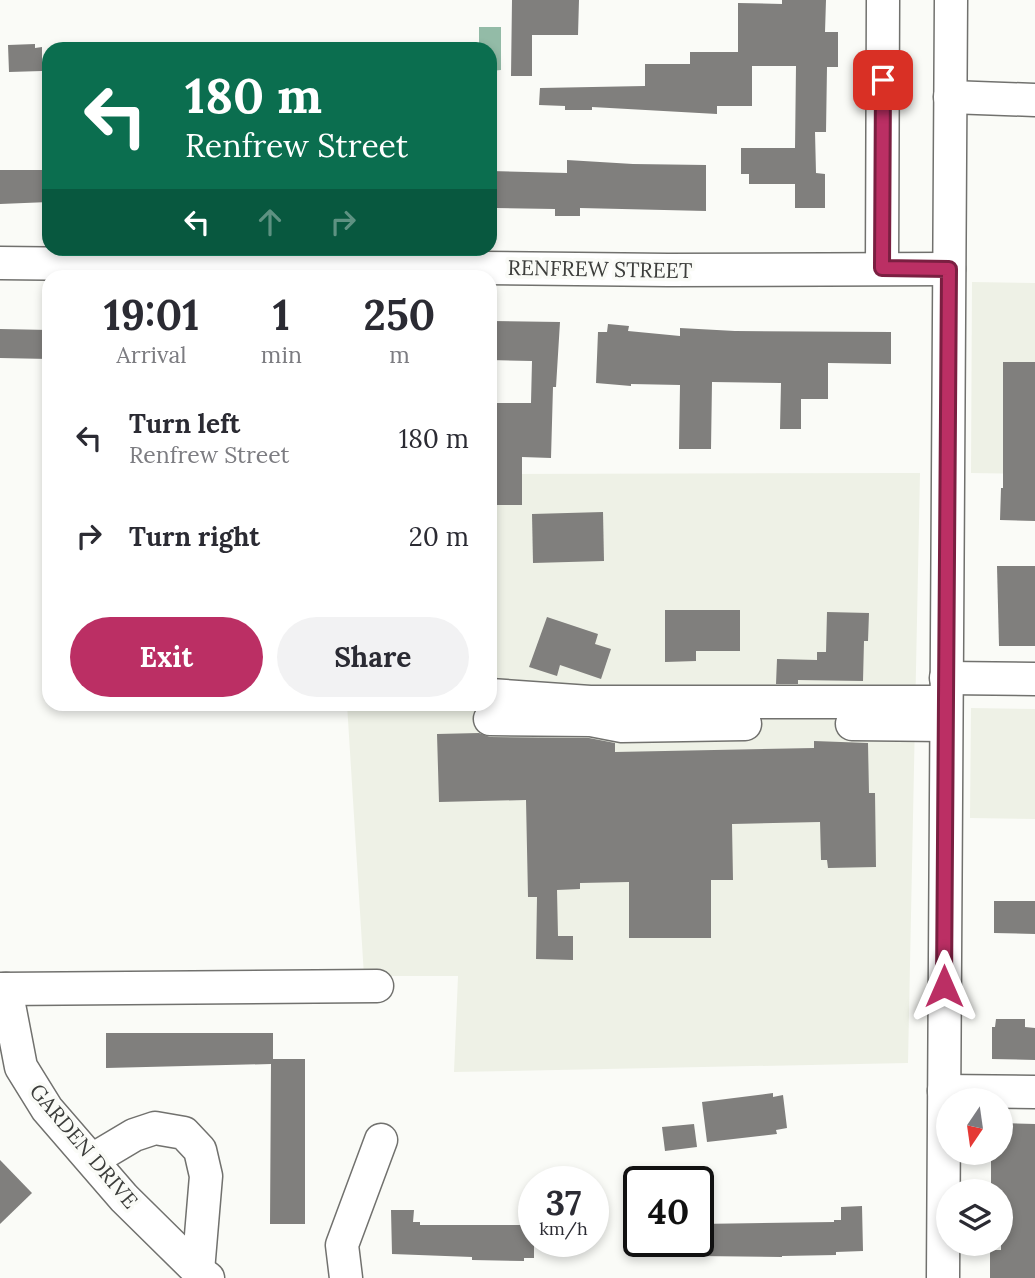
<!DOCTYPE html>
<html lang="en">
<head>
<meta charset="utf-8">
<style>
  :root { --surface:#fff; --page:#f2f2f3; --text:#2b2b33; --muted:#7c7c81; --accent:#bb2f64 }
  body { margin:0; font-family:Lora,serif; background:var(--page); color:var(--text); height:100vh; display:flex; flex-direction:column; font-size:26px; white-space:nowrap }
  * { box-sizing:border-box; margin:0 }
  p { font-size:23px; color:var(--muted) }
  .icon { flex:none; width:38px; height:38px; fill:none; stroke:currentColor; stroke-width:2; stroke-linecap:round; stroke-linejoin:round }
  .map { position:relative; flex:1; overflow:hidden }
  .sheet { position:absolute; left:42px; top:270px; width:455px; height:441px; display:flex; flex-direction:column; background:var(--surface); border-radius:21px; box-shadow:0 4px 10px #0003 }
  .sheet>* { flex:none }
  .guide { position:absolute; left:42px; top:42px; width:455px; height:214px; border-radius:21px; box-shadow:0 4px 10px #0003; background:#0b6e4f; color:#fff; overflow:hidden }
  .needle { width:46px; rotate:193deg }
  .fabs { position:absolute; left:936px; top:1088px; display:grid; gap:14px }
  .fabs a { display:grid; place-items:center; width:77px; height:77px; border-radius:50%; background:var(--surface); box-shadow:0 4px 10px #0003; font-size:35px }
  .speed { position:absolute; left:518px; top:1166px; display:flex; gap:14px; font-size:35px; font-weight:700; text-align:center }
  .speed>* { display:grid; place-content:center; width:91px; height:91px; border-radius:50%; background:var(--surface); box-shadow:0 4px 10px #0003; line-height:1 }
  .speed small { font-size:18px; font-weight:400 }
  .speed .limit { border:4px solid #111; border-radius:10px; background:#fff; color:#111 }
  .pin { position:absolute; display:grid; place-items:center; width:60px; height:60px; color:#fff; margin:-30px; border-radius:14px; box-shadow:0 4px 10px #0006 }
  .me { position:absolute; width:77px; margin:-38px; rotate:0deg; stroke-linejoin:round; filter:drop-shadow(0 0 5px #0008) }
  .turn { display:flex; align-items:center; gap:24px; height:147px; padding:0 28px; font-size:32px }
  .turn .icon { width:91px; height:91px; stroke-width:2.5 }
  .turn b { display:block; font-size:49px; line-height:60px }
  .lanes { display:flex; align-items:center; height:66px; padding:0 28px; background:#0003; justify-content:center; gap:35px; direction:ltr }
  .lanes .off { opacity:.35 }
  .eta { display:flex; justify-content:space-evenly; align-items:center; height:119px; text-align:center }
  .eta b { font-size:42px; font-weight:700; line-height:49px }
  .primary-button { display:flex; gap:14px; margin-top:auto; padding:14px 28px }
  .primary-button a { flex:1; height:80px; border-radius:42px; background:var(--accent); color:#fff; font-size:28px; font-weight:700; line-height:80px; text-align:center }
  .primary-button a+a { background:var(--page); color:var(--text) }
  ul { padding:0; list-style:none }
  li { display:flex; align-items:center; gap:21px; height:98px; padding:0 28px }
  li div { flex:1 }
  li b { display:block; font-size:26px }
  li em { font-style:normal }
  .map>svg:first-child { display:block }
</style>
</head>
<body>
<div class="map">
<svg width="1035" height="1278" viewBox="0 0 1035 1278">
  <rect width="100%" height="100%" fill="#fafbf7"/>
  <!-- built -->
  <g fill="#eef1e6">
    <path d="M972,282L1035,283V474L971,473Z"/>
    <path d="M920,473L908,1063L454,1072L458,976H364L347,704H490V474Z"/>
    <path d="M971,708L1035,709V819L970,818Z"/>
  </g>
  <!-- water -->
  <path fill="#93bba7" d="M479,27H501V70L490,71V49H479Z"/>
  <!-- building -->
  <g fill="#807f7d">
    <path d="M512,0H579L578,35H532V76H511Z"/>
    <path d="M782,0H826L825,32H838V67H827L826,132H815L816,173L825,174V208H795V184H749V174H741V148H795L796,66H752V106H717V114L592,107V110H565V106L539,105L540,88L645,86V64H690V52H738V3L782,4Z"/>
    <path d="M35,44V48L42,47V71L9,72L8,45Z"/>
    <path d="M567,160L633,164L706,165V211L580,208V216H555V209L496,208V203H490V171L567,173Z"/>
    <path d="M0,170H49V202L0,204Z"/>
    <path d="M492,321L560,322L556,387H553L551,458L522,457V505H496L497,434H490V403H531L532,361L490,360V329H492Z"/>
    <path d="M608,324L629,326L628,331L680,336V328L735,331L891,332V364L828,363V399H801V429H780L781,383L712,382L711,449H679L680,385L631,384V386L596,383L598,332H607Z"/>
    <path d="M0,329L49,330V359L0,358Z"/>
    <path d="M1003,362H1035V521L1000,520L1001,488H1003Z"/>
    <path d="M603,512L604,561L533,563L532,514Z"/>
    <path d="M997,566H1035V646H999Z"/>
    <path d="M665,610H740V651H696V661L665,662Z"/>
    <path d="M827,612L869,613L868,641H864L863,681L798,680V684H776L777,659L817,660V652H826Z"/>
    <path d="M547,617L598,634L595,644L611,649L601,679L560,665L557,676L529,667Z"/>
    <path d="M479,733L490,737L589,738L615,743V752L814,748V741L868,743L869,793H875L876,867L828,868L827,860H821L820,822L732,824L733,880H711V938H629V882L580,883V889L557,890L558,936H573V960L536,959L537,897H528L526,800L439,802L437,734Z"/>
    <path d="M994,901H1035V934L994,933Z"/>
    <path d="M996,1019H1025V1027L1035,1028V1060L992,1059V1027H995Z"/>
    <path d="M106,1033H273V1059H305V1224H270L271,1064L106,1068Z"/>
    <path d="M773,1093V1097L783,1095L787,1128L776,1130L777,1134L707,1142L702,1102Z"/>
    <path d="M1001,1123L1035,1124V1278H990V1250H1001V1192H991V1153H1001Z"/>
    <path d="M694,1124L697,1147L665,1151L662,1127Z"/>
    <path d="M0,1160L32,1193L0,1224Z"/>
    <path d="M862,1206L863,1251L836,1252V1255L782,1256V1257L698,1256V1224L834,1222V1220H841V1207Z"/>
    <path d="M391,1210H414L413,1222H420V1225H534V1258H524V1261L472,1260V1257L392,1254Z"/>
  </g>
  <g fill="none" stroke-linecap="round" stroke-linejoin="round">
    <!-- minor casing -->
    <g stroke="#71716e" stroke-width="35">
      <g id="minor">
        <path d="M950,97L1035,100"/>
        <path d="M0,263L668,270L949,269"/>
        <path d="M882,268L883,0"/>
        <path d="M946,678L1035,679"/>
        <path d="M490,695L590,702H946"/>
        <path d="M490,719L591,720L622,726L745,724"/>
        <path d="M852,724L945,725"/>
        <path d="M0,989L377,986"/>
        <path d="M6,989L21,1067L47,1109L124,1198L198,1271L208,1278"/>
        <path d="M944,1091L1035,1092"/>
        <path d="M92,1160L134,1135L155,1128L184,1133L200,1150L206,1176L198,1271"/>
        <path d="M346,1278L342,1245L381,1140"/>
        <path d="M943,1278L951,0"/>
      </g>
    </g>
    <!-- minor -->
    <use href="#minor" stroke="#fff" stroke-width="32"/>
  </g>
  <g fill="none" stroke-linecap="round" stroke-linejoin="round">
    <!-- route casing -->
    <g stroke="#7a1f41" stroke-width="18">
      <path id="route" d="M883,80L882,268L949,269L944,986"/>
    </g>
    <!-- route -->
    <use href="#route" stroke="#bb2f64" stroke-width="12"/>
  </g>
  <g text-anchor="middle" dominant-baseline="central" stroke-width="7" stroke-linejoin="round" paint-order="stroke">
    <!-- street labels -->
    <g font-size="21" fill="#3c3d3b" stroke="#fafbf7">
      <text transform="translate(600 269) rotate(1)">RENFREW STREET</text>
      <text transform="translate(84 1146) rotate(50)">GARDEN DRIVE</text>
    </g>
  </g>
</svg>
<div class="fabs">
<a><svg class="needle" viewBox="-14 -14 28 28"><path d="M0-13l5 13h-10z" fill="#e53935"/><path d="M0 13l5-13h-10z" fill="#7c7c81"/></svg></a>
<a><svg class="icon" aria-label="layers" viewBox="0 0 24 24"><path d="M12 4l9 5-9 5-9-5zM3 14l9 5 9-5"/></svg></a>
</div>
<div class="speed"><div>37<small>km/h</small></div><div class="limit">40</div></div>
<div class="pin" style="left:883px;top:80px;background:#d93025"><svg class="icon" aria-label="arrive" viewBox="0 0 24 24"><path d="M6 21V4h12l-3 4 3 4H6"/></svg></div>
<svg class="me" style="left:944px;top:986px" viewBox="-20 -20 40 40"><path d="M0-17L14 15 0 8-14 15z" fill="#bb2f64" stroke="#fff" stroke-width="4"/></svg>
<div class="guide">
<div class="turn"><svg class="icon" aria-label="left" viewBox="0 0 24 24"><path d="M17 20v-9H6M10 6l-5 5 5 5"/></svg><div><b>180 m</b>Renfrew Street</div></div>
<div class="lanes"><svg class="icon" aria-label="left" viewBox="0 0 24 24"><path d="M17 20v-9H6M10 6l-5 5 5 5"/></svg><svg class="icon off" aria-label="ahead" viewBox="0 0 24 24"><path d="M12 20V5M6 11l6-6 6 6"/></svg><svg class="icon off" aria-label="right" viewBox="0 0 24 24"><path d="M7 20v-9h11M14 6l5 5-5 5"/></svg></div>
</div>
<section class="sheet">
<div class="eta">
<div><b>19:01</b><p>Arrival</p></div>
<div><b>1</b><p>min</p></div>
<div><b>250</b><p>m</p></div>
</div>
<ul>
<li><svg class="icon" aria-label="left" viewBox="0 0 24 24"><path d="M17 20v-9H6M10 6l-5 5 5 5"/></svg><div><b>Turn left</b><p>Renfrew Street</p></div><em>180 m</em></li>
<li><svg class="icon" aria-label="right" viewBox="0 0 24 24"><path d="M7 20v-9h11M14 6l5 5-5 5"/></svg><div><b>Turn right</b></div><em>20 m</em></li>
</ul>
<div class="primary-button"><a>Exit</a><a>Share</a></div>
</section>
</div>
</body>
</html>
